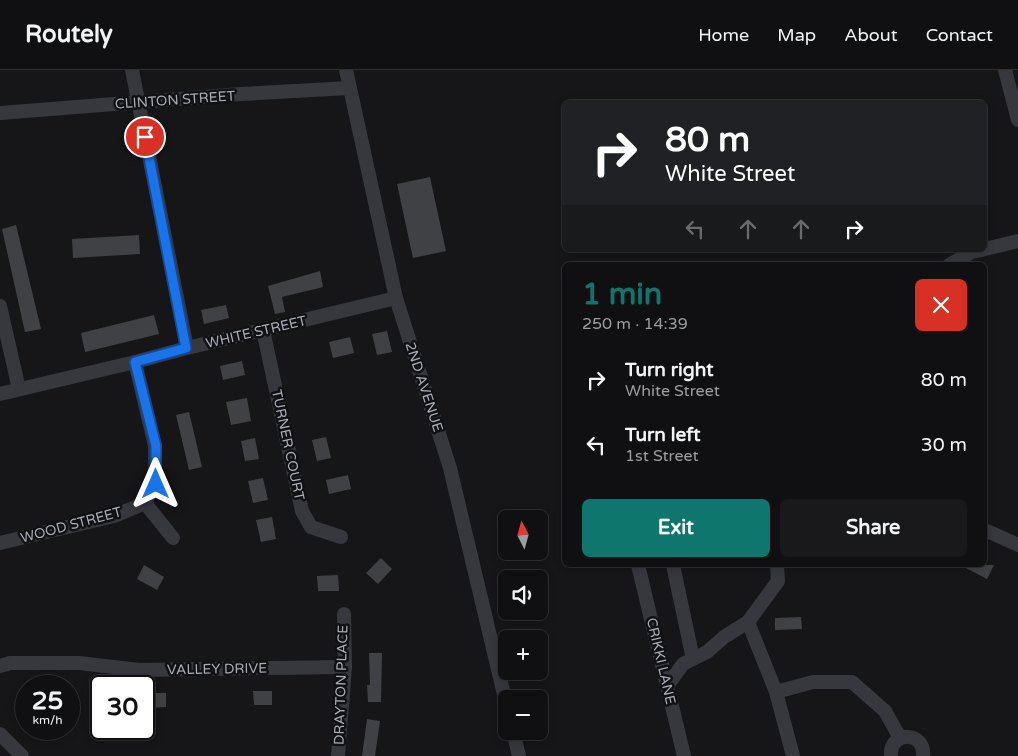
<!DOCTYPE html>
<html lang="en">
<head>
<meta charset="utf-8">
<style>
  :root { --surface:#101012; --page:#19191b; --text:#f1f3f6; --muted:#9c9d9f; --line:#303032; --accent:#0f766e }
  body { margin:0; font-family:"Varela Round",sans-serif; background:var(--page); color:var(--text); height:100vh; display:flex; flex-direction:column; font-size:19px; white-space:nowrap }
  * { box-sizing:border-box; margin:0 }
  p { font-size:16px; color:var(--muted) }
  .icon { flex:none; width:28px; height:28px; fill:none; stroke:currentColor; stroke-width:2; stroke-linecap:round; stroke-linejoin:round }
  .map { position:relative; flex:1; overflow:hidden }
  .details { position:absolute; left:562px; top:192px; width:425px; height:305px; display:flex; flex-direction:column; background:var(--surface); border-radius:8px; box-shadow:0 2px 8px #0003,0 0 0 1px var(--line) }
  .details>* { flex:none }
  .banner { position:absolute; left:562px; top:30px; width:425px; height:152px; border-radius:8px; box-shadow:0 2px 8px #0003,0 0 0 1px var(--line); background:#202124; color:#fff; overflow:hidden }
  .needle { width:32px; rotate:354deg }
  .fabs { position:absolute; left:498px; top:440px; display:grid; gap:10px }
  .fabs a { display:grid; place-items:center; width:50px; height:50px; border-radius:8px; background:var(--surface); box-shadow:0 2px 8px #0003,0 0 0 1px var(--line); font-size:25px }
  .speed { position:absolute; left:15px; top:605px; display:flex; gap:10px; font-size:25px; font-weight:700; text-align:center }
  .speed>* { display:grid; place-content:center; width:65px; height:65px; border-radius:50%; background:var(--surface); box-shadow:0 2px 8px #0003,0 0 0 1px var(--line); line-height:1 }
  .speed small { font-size:12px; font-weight:400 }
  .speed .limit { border:2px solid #111; border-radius:8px; background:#fff; color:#111 }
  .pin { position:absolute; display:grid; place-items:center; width:42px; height:42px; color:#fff; margin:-21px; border:2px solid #fff; border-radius:50%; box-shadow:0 1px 5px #0007 }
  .me { position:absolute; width:55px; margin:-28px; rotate:0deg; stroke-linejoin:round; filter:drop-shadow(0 0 4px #0008) }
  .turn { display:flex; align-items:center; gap:18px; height:105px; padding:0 20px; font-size:22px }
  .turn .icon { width:65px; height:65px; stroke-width:2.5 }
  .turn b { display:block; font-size:35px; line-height:42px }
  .lanes { display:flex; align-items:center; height:48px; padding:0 20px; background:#0003; justify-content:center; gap:25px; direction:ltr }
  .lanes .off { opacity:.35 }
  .round { display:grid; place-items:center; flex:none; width:52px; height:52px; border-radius:8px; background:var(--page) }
  .headline { display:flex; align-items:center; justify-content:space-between; height:85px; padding:0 20px }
  h1 { font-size:30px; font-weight:800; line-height:38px; color:var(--accent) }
  .primary-button { display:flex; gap:10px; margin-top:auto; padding:10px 20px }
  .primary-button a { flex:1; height:58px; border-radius:8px; background:var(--accent); color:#fff; font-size:20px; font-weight:800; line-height:58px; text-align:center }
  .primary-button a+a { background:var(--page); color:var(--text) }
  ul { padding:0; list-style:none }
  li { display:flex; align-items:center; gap:15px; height:65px; padding:0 20px }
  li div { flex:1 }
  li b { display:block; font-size:19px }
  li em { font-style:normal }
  header { display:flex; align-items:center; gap:30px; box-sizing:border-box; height:70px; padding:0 25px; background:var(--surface); border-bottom:1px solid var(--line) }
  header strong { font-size:24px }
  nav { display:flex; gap:28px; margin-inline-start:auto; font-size:18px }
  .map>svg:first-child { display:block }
</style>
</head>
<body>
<header>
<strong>Routely</strong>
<nav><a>Home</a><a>Map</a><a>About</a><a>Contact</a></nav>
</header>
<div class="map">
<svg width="1018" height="686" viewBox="0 0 1018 686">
  <rect width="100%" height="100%" fill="#161618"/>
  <!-- building -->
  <g fill="#404145">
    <path d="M430,107L446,181L413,188L397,114Z"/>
    <path d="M16,155L41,259L25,262L2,159Z"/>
    <path d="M139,165L140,184L73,188L72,169Z"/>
    <path d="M320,201L323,217L282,227L285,242L275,244L268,216Z"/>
    <path d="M226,235L229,248L204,254L201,240Z"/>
    <path d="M154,245L159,264L85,282L81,263Z"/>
    <path d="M387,261L392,282L377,285L372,264Z"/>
    <path d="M350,267L354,283L333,288L329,272Z"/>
    <path d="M242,291L245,305L223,310L220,296Z"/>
    <path d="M247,328L251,351L231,355L226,332Z"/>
    <path d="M189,342L202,397L189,400L176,345Z"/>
    <path d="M326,367L331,388L317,391L312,370Z"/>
    <path d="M255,368L259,389L245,391L241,371Z"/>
    <path d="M348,405L351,419L329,424L326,410Z"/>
    <path d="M263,408L268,430L253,433L248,411Z"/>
    <path d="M272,447L276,469L261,472L256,450Z"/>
    <path d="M381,488L392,499L378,514L366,503Z"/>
    <path d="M144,495L164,507L157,520L137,509Z"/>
    <path d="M960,495H994L987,509Z"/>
    <path d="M338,505L339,521H318L317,506Z"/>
    <path d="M801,547L802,559L775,560V548Z"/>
    <path d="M369,583H382L381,632H368L367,615H370Z"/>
    <path d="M253,621H272V635H254Z"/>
    <path d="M147,623H166V637L147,638Z"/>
    <path d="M367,649L380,651L375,686H362Z"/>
  </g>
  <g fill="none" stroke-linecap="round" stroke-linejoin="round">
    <!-- minor -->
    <g stroke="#37383d" stroke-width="14">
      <path d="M132,0L187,278"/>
      <path d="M346,0L396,228L450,398L506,633"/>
      <path d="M1005,0L1018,50"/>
      <path d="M0,43L241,24L349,18"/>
      <path d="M985,179L1018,171"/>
      <path d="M949,195L972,182L982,180"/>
      <path d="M0,236L19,319"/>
      <path d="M263,260L302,441L311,457L341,467"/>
      <path d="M0,324L135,292L187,278L396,228"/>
      <path d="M145,433L173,468"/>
      <path d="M985,460L1018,475"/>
      <path d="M0,473L114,446L145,433L155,414V376L135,292"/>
      <path d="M638,495L684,686"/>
      <path d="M673,495L693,589"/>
      <path d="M748,552L776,622L793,686"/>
      <path d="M0,596L10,593H79L139,600L345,597"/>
      <path d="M667,616L683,594L707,582L724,567L748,552L778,511L777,495"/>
      <path d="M776,622L813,612H852L885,641L900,668"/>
      <path d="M513,661L519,686"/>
      <path d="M0,664L22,686"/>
      <path d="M338,686L345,597L344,544"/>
      <path d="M891,686C889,660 926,661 923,686"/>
    </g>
  </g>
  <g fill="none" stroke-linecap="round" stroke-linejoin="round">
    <!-- route casing -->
    <g stroke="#114b97" stroke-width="12">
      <path id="route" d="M145,67L186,278L135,292L156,376V414"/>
    </g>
    <!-- route -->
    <use href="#route" stroke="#1a73e8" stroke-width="9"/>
  </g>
  <g text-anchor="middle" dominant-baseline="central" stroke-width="5" stroke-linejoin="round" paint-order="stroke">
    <!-- street labels -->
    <g font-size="14" fill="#a8adb8" stroke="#111113">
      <text transform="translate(175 30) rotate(-4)">CLINTON STREET</text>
      <text transform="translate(256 262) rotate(-13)">WHITE STREET</text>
      <text transform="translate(424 317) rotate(72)">2ND AVENUE</text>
      <text transform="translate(288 375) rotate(78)">TURNER COURT</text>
      <text transform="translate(71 455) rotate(-15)">WOOD STREET</text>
      <text transform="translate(661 591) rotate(77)">CRIKKI LANE</text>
      <text transform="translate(217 599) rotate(-1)">VALLEY DRIVE</text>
      <text transform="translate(341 615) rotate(-88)">DRAYTON PLACE</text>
    </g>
  </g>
</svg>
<div class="fabs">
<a><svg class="needle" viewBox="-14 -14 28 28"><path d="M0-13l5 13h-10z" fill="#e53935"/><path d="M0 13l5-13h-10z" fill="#9c9d9f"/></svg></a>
<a><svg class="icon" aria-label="sound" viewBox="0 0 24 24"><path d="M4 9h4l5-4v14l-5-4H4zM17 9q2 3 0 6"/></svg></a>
<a>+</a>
<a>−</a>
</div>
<div class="speed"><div>25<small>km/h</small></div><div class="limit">30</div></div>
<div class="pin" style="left:145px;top:67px;background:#d93025"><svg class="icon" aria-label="arrive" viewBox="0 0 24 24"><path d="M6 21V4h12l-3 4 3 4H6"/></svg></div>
<svg class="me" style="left:156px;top:414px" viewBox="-20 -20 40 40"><path d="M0-17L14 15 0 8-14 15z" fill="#1a73e8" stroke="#fff" stroke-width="4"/></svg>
<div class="banner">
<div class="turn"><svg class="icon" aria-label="right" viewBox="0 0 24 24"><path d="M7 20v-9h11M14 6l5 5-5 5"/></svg><div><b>80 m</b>White Street</div></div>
<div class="lanes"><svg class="icon off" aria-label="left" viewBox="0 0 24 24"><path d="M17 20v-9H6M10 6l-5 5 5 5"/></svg><svg class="icon off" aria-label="ahead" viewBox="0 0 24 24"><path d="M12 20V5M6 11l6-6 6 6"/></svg><svg class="icon off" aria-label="ahead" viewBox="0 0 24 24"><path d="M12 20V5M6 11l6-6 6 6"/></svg><svg class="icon" aria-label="right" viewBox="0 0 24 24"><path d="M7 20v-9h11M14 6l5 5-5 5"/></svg></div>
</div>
<section class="details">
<div class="headline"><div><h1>1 min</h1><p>250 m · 14:39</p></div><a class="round" style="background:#d93025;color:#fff"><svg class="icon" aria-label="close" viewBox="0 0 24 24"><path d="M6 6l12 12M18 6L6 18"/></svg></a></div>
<ul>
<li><svg class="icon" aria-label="right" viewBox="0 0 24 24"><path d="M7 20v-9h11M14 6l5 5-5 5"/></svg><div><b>Turn right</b><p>White Street</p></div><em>80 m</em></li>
<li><svg class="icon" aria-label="left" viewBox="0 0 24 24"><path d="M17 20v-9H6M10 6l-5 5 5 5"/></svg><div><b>Turn left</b><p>1st Street</p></div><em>30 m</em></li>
</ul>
<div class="primary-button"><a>Exit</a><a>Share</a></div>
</section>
</div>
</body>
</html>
